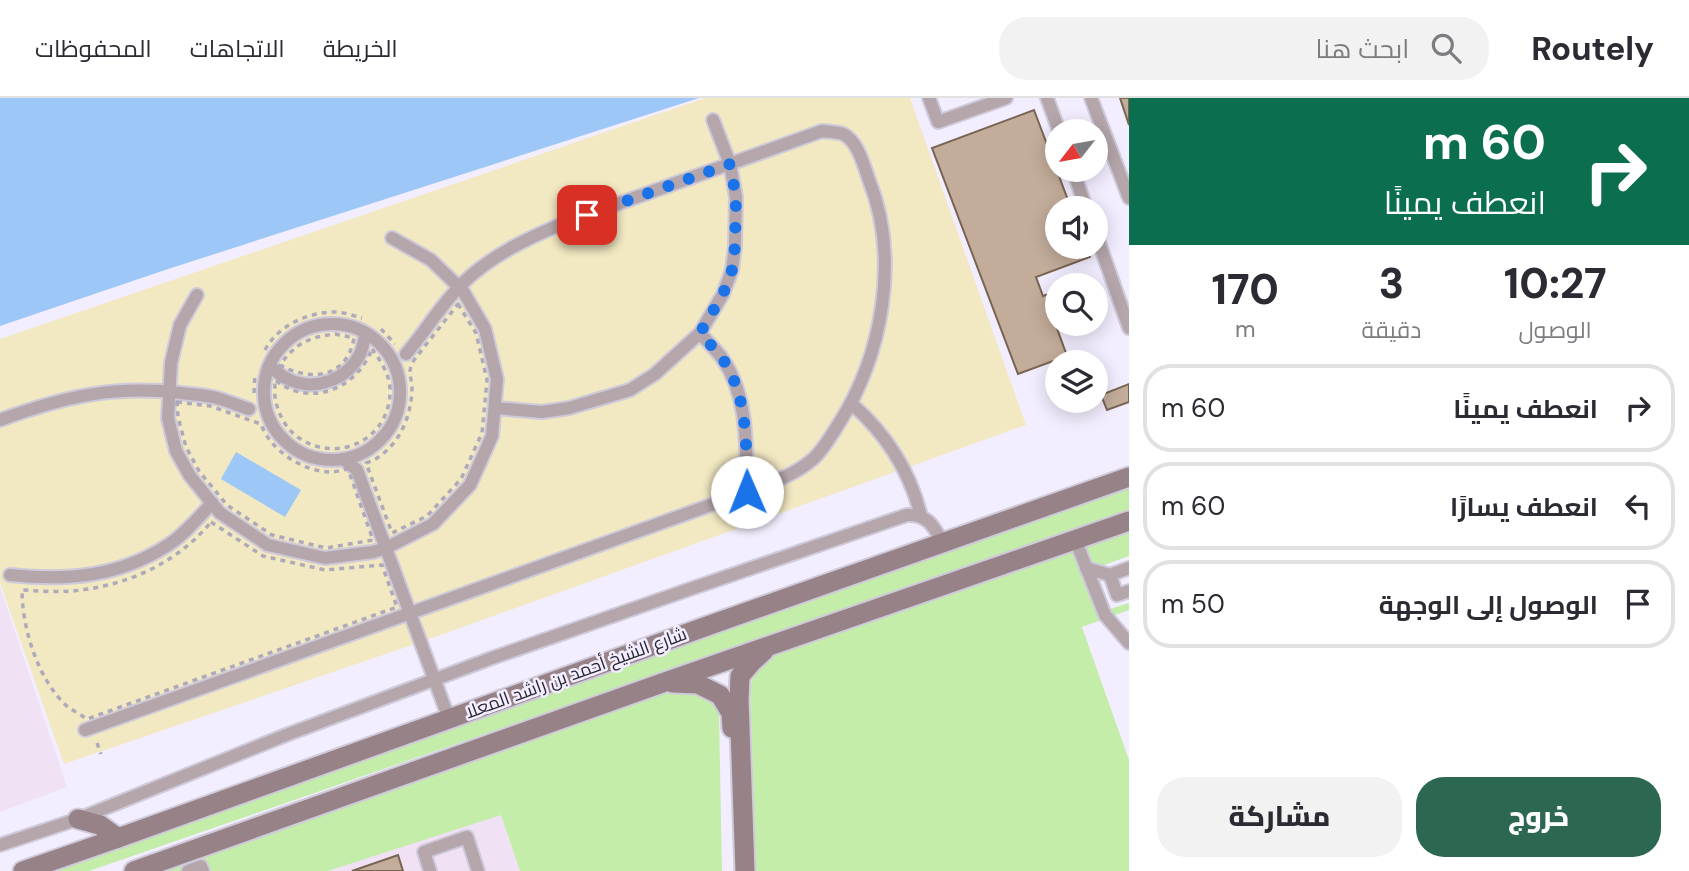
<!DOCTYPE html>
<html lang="ar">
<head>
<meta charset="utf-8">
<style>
  :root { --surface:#fff; --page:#f2f2f3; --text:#2b2b33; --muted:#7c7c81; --line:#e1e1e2; --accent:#2c6751 }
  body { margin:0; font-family:"DM Sans",Cairo,sans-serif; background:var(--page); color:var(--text); direction:rtl; height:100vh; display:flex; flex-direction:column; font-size:26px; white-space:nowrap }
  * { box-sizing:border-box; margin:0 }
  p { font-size:23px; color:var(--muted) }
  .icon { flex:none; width:38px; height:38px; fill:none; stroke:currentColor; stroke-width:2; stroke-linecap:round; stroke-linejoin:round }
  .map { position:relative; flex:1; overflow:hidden; direction:ltr }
  .panel { display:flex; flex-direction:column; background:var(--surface); width:560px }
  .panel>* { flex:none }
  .banner { background:#0b6e4f; color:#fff; overflow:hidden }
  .needle { width:46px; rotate:239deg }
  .controls { position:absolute; left:1045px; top:21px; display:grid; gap:14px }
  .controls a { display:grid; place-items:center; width:63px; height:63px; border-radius:50%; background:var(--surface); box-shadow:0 4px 18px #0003; font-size:35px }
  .pin { position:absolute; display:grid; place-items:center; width:60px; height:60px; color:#fff; margin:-30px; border-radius:14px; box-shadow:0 4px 10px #0006 }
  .me { position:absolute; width:77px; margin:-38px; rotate:359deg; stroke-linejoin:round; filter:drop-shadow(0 0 5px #0008) }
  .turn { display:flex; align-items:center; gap:24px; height:147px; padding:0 28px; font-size:32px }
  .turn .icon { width:91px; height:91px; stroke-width:2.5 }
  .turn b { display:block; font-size:49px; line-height:60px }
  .eta { display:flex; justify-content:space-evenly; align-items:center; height:119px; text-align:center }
  .eta b { font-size:42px; font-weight:800; line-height:49px }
  .primary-button { display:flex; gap:14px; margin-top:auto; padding:14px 28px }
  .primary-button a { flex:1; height:80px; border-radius:28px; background:var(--accent); color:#fff; font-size:28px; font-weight:800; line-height:80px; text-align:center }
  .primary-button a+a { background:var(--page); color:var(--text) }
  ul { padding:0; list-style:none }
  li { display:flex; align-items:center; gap:21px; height:88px; margin:0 14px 10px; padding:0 14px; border:4px solid var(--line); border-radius:28px }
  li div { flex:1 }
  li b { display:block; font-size:26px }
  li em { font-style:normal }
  header { display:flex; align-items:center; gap:42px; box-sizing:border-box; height:98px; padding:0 35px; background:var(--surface); border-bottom:2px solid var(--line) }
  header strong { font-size:33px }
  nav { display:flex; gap:38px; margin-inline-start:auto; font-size:24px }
  .search { width:490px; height:63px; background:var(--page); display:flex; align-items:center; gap:18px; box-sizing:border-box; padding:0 24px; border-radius:28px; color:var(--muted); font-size:26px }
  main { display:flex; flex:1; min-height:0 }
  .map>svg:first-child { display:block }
</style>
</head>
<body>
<header>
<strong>Routely</strong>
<div class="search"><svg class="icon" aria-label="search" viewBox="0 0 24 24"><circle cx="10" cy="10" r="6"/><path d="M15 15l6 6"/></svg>ابحث هنا</div>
<nav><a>الخريطة</a><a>الاتجاهات</a><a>المحفوظات</a></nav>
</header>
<main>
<section class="panel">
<div class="banner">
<div class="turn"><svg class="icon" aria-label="right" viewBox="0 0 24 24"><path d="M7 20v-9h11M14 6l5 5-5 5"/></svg><div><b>60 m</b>انعطف يمينًا</div></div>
</div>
<div class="eta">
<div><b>10:27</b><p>الوصول</p></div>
<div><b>3</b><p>دقيقة</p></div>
<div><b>170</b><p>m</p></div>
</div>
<ul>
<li><svg class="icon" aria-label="right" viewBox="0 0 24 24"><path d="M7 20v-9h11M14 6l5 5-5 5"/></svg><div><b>انعطف يمينًا</b></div><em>60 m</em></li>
<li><svg class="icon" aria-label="left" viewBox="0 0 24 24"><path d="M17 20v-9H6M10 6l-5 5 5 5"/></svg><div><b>انعطف يسارًا</b></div><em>60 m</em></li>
<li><svg class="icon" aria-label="arrive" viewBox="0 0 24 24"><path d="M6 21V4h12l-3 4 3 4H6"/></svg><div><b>الوصول إلى الوجهة</b></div><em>50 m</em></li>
</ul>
<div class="primary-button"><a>خروج</a><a>مشاركة</a></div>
</section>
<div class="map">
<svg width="1129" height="773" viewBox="0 0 1129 773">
  <rect width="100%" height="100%" fill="#f3eeff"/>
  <!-- commercial -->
  <g fill="#f1e1f4">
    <path d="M0,489L67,689L0,714Z"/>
    <path d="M501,716L520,773H328Z"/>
  </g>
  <!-- green -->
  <g fill="#c4edaa">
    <path d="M1129,390V413L89,773H40Z"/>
    <path d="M1129,429V458L1096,470L1110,511L1129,505V512L1082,529L1129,662V773H756L750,586L759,569L775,553Z"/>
    <path d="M686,583L706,592L719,615L722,773H520L501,717L328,773H146Z"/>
  </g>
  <!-- sand -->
  <path fill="#f2e8c2" d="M705,0H910L1026,327L421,544L64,666L0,485V241Z"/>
  <!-- water -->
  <g fill="#9cc7f6">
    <path d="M0,0H699L165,172L0,228Z"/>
    <path d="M236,354L301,392L285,419L221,381Z"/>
  </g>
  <!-- building -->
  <g fill="#c3ac9a" stroke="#786452" stroke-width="2">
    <path d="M1120,0H1129V27Z"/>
    <path d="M1034,12L1071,110H1057V149H1086L1090,159L1036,179L1043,198L1057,193V221L1054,222L1067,258L1018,276L932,50Z"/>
    <path d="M1129,286V304L1107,312L1101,297Z"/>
    <path d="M398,757L403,773H352Z"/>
  </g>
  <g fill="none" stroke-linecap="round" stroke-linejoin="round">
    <!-- service casing -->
    <g stroke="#cfcada" stroke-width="16">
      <g id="service">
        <path d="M929,0L938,24L1006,0"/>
        <path d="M1047,0L1059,33"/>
        <path d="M1091,0L1129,100"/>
        <path d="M1073,72L1086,110"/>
        <path d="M1096,136L1129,230"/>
        <path d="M197,197L180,227L171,265L168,320L176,353L190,378L220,415L268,447L325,460L373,454L386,450L433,426L470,387L492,338L497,281L485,231L463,193L431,162L392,140"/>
        <circle cx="332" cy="294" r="68"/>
        <path d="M700,235C707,243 715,251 722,260C749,299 746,349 747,394"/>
        <path d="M269,268C275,272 281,278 288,281C314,294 347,282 360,256C363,250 364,241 366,235"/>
        <path d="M852,306C886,336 910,373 921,418"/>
        <path d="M495,310L542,314L569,310L630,292L655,276L700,235L723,196L732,172L735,148L736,99L730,66L713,22"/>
        <path d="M0,322C63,299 113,287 181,295C191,296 203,297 213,299C225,302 237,307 249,311"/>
        <path d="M343,361L357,372L449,621"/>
        <path d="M1075,441L1105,517L1129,545"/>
        <path d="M1086,470L1110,477L1117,497L1129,493"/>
        <path d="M10,477C67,483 119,479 168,447C185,436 198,420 212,405"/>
        <path d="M1110,477L1129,470"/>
        <path d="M85,632L747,394C769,386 795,377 813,361C823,352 831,338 838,327C883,257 900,160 869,82C864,68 858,43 843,36C837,34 828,34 822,33L564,125C526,141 490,158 461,187C440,208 425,234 406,256"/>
        <path d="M0,747L78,721L286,637L492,560L696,489L907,417C928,416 934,429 943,445"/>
        <path d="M188,773L201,768L203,773"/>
        <path d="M430,773L424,754L467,739L478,773"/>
      </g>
    </g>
    <!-- secondary casing -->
    <g stroke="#cfcada" stroke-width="23">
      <g id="secondary">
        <path d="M673,585L698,586L720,597L731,615L732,630"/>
        <path d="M78,721L100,727L118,740"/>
        <path d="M23,773L118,740L710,527L1129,379"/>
        <path d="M134,773L665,584L1129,423"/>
        <path d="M745,773L739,602L740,578L752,564L764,553"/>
      </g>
    </g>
    <!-- path -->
    <g stroke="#aeaab9" stroke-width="3.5" stroke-dasharray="5 5" stroke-linecap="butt">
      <path d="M458,206L476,235L487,282L482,335L461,381L427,418L392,435L366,365C371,363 377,361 381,357C402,342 412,314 412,289C411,276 407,275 414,262Z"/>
      <path d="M381,231L395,246"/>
      <path d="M335,236L354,240C347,280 311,284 280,267C296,245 309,239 335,236Z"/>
      <path d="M372,251C380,262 389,275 390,290C392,340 339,367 299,340C287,332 279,318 276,304C274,297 275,289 275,282C310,310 357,291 372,251Z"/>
      <path d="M265,252C278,227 309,214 335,214C344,214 354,218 362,220"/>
      <path d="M254,295L255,275"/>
      <path d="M177,304L210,308L261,326C270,352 303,374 331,374C336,374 342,372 348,371L373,442L326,450L272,437L227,407L199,373L186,349L178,319Z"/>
      <path d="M759,407L765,423"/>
      <path d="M741,412L747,430"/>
      <path d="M211,424L263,458L325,472L382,467L397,509L87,621C81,617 74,613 68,609C38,583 22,530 22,492C41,493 62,495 81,492C131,486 179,463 211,424Z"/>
      <path d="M97,645L101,656"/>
    </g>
    <!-- service -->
    <use href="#service" stroke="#b4a6aa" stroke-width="12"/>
    <!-- secondary -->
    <use href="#secondary" stroke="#968287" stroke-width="19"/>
  </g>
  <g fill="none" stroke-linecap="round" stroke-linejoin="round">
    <!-- route -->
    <path stroke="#1a73e8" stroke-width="12" stroke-dasharray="0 21.6" d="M587,117L730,66L736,99L735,148L732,172L723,196L700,235C707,243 715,251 722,260C749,299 746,350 747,394"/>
  </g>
  <g text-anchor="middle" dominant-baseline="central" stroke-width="5" stroke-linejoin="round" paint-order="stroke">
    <!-- street labels -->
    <g font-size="18" fill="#292630" stroke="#f3eeff">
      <text transform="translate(576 575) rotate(-20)">شارع الشيخ أحمد بن راشد المعلا</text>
    </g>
  </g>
</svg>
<div class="controls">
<a><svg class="needle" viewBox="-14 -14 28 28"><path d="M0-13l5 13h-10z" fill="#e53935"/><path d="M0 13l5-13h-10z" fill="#7c7c81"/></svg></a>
<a><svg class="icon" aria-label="sound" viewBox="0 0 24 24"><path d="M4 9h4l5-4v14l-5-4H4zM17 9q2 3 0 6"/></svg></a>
<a><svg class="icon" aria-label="search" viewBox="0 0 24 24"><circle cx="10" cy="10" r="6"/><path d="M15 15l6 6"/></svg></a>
<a><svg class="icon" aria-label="layers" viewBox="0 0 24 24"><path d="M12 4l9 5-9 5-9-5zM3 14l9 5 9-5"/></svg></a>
</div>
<div class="pin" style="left:587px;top:117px;background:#d93025"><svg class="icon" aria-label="arrive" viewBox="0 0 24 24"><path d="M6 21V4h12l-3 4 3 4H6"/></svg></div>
<svg class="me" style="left:747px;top:394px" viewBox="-20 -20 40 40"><circle r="19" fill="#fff"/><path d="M0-13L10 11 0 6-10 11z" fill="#1a73e8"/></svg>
</div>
</main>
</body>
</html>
